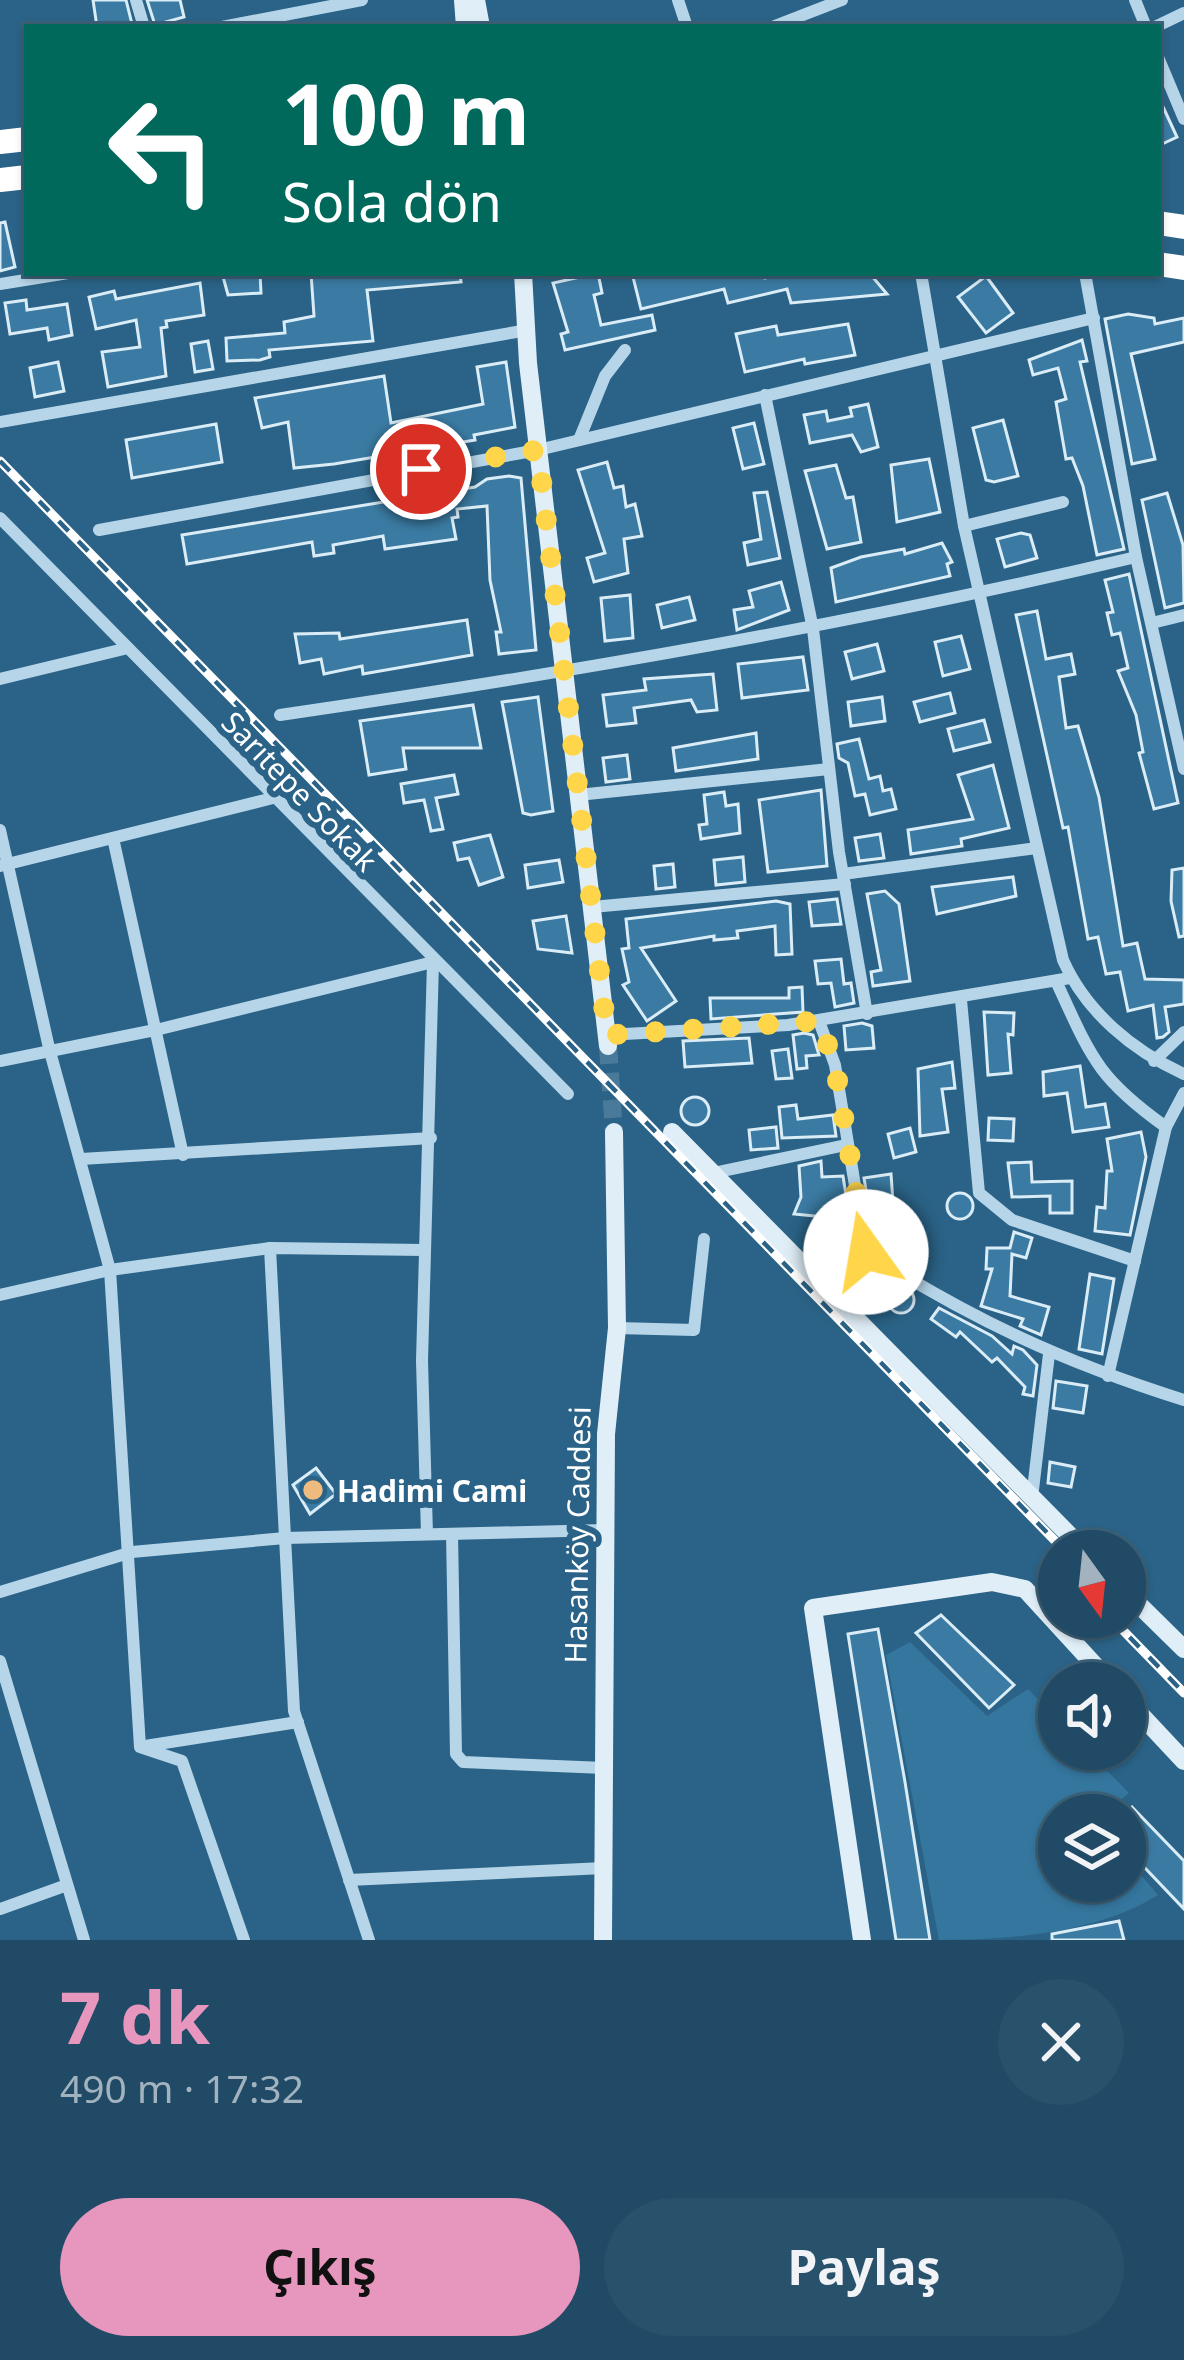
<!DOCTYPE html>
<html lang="tr">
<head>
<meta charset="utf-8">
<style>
  :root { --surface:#204a65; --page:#28516b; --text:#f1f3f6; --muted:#a2b3bf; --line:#3d6279; --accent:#e797bd }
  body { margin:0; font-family:"Noto Sans",sans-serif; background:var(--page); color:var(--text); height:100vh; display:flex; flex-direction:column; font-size:45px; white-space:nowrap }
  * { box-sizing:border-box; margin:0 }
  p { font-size:39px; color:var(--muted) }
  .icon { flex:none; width:66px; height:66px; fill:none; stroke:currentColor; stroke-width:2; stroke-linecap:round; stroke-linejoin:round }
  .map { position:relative; height:1940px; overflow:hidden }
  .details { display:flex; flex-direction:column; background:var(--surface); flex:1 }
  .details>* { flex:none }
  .top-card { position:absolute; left:24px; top:24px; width:1137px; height:252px; border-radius:0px; box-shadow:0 3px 9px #0004,0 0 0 3px var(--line); background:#00695c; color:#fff; overflow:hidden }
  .needle { width:78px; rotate:165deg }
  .fabs { position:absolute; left:1038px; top:1530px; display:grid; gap:24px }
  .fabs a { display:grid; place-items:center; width:108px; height:108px; border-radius:50%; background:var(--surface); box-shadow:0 3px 9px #0004,0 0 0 3px var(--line); font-size:60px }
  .pin { position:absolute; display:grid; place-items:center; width:102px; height:102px; color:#fff; margin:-51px; border:6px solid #fff; border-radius:50%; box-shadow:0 3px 12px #0007 }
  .me { position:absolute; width:132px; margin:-66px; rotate:347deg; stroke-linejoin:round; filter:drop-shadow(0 0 9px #0008) }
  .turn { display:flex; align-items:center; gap:42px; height:252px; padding:0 60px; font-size:54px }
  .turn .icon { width:156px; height:156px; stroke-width:2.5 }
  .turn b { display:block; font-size:84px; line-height:102px }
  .round { display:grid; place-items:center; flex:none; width:126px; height:126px; border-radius:63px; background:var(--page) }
  .headline { display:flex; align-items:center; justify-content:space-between; height:204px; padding:0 60px }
  h1 { font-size:72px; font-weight:700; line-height:90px; color:var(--accent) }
  .primary-button { display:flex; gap:24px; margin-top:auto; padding:24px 60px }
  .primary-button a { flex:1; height:138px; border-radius:72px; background:var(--accent); color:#111; font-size:48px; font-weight:700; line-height:138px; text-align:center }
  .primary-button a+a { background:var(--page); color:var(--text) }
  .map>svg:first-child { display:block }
</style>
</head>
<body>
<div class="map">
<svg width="1184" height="1940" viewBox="0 0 1184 1940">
  <rect width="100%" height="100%" fill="#2a6387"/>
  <!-- green -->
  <path fill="#35769e" d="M910,1642L987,1716L1028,1689L1059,1721V1749H1086L1129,1793L1103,1815H1059V1881H1125V1856L1158,1895C1098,1933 1009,1940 939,1940L886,1655Z"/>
  <!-- building -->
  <g fill="#3b7ba3" stroke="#daecf6" stroke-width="3">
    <path d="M93,0H126L132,24L97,27Z"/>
    <path d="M147,0H180L184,17L155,25Z"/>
    <path d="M1158,96L1177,137L1158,146Z"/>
    <path d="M5,222L15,267L0,271V223Z"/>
    <path d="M222,273H260L261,293L228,295Z"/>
    <path d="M311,273H460L461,282L367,290L373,341L269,350L270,357L260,360L227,361L226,338L285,333L284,322L314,316Z"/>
    <path d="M598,273L602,293L594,295L601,325L652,315L655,330L565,350L561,334L568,332L553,283Z"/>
    <path d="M632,273H764L765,278L788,273L871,275L887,294L791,303L787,289L728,303L724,289L641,309Z"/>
    <path d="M986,276L1013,313L986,333L958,297Z"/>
    <path d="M200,283L204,315L166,321L167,327L161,328L166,376L108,387L102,352L140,347L136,320L96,329L89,297L114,291L116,299Z"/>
    <path d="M26,300L27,310L67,304L72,335L49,340L47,328L10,334L5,303Z"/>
    <path d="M1128,314L1154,318L1155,324L1184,318V342L1131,354L1155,459L1132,464L1105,319Z"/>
    <path d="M848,324L855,355L805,364L804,359L745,372L736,334L776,326L778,335Z"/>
    <path d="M1082,340L1087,361L1080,362L1124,549L1097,555L1083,486L1072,458L1066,459L1056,402L1066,399L1058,368L1033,375L1029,360Z"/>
    <path d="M208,341L213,369L195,372L191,344Z"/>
    <path d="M58,362L64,391L35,397L30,368Z"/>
    <path d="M506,362L515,427L474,435L475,440L334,464L294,468L288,422L262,428L255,398L384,376L391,423L483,404L477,367Z"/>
    <path d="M868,404L878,447L861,452L852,435L810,443L804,415L826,411L828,421L852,416L850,408Z"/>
    <path d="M1003,420L1018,476L994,482L986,480L973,428Z"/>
    <path d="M754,423L764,464L743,469L733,428Z"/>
    <path d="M216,424L222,462L132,478L126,440Z"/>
    <path d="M929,459L940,512L897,522L891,465Z"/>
    <path d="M607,462L614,488L623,486L626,507L635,504L642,536L624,539L628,573L594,582L587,558L605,553L578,470Z"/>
    <path d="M836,465L846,498L853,497L861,542L827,549L805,471Z"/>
    <path d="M509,476L521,478L536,650L499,654L496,632H501L490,580L487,506L457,509L458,517L452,518L456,539L385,549L383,536L333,545L334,553L314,556L312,542L187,564L182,535L475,487L487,479Z"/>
    <path d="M767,492L780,558L748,565L744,543L761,539L754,493Z"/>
    <path d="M1167,493L1183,545L1184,603L1165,608L1142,500Z"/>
    <path d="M1021,533L1030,535L1037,558L1005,567L997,539Z"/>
    <path d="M942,543L952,562L947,564L950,576L836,602L831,568L861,557L904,549L905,554Z"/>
    <path d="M1129,574L1178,803L1154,809L1139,753L1143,752L1136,715L1118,671L1128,668L1120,633L1112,635L1107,613L1113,612L1105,580Z"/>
    <path d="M781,582L789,610L737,630L734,610L753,607L749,591Z"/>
    <path d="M630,595L633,638L605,641L601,598Z"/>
    <path d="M689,597L695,620L662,628L657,605Z"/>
    <path d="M1037,611L1046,659L1071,654L1075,674L1059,677L1066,728L1078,726L1099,797L1123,946L1137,943L1145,979L1184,980V1004L1165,1007L1169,1032L1163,1037L1157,1038L1153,1005L1128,1011L1120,972L1106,974L1098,937L1088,939L1068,827L1063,828L1016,615Z"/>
    <path d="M467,620L472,655L363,674L362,666L324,674L321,659L300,663L295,634L339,633L340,639Z"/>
    <path d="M961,636L970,669L943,676L935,642Z"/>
    <path d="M877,644L884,671L852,679L845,652Z"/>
    <path d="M803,657L808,690L742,698L738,664Z"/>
    <path d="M713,674L717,710L697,712L691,700L634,708L636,723L607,726L603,695L646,690L644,679Z"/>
    <path d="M950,693L955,713L920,722L914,702Z"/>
    <path d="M538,697L553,811L531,815L523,813L502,702Z"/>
    <path d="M882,697L885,721L851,726L848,702Z"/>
    <path d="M473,705L481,748H403L406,769L369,775L360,721Z"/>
    <path d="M984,720L990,742L954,751L948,729Z"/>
    <path d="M756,733L758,759L676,771L673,748Z"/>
    <path d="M859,739L869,779L880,776L883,791L891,789L896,809L870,815L865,794L855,796L848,763L839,758L837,744Z"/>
    <path d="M627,755L630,779L606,782L603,758Z"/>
    <path d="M993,765L1009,828L961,839L962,846L911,854L908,830L973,819L958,775Z"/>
    <path d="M454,775L458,794L436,798L443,829L431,831L424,800L404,803L401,784Z"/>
    <path d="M821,790L827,866L768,872L759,800Z"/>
    <path d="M724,792L726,806L738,804L740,833L701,839L699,825L707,824L704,795Z"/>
    <path d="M880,834L884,858L859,861L855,838Z"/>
    <path d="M490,835L503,877L479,885L469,858L458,860L454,843Z"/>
    <path d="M743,857L745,882L716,885L714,860Z"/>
    <path d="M559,860L563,882L528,888L525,865Z"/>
    <path d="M673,864L675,887L656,889L654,866Z"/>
    <path d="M1184,868V936L1179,937L1171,901L1172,870Z"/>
    <path d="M1013,877L1016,896L937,914L932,887Z"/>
    <path d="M885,891L899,904L910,981L873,986L871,972L881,970L867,894Z"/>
    <path d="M837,899L841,924L812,926L809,902Z"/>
    <path d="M776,901L790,904L792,954L776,955L775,926L737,931L738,938L714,940V936L641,948L676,1001L647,1021L623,985L629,982L622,949L629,948L626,919Z"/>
    <path d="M566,916L572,953L538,949L533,921Z"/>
    <path d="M841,959L844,984L851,983L854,1003L835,1007L831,983L818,984L815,961Z"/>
    <path d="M802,987L803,1012L711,1019L710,998H789V988Z"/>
    <path d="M984,1012L1014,1013L1013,1035L1008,1034L1011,1073L988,1075Z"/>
    <path d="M862,1023L872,1026L874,1048L846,1050L844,1026Z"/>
    <path d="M804,1033L813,1035L819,1055L806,1056L807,1068L797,1069L793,1035Z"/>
    <path d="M749,1038L752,1063L685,1067L683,1041Z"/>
    <path d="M788,1049L792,1078L776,1079L772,1051Z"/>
    <path d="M952,1062L955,1088L942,1089L948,1132L920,1136L918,1069Z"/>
    <path d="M1080,1066L1086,1107L1105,1104L1109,1127L1073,1132L1067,1093L1044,1096L1043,1072Z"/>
    <circle cx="695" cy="1111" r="14"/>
    <path d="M796,1105L798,1119L833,1115L836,1136L782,1138L779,1107Z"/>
    <path d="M989,1118L1014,1119L1013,1141L988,1140Z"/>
    <path d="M776,1127L778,1148L751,1150L749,1130Z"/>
    <path d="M910,1128L916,1152L894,1158L888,1134Z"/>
    <path d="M1141,1132L1146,1157L1130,1235L1095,1231L1097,1207L1105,1208L1107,1171H1112L1107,1139Z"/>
    <path d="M821,1161L822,1177L843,1176L851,1227H836L834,1218L794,1214L801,1197L799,1166Z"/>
    <path d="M1031,1162L1032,1182L1072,1181V1213H1050V1196L1012,1197L1008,1163Z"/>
    <path d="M891,1174L895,1230L873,1231L864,1178Z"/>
    <circle cx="960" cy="1206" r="13"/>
    <path d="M1014,1232L1032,1238L1026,1258L1012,1254L1010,1296L1049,1307L1041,1335L1020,1326L1023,1319L981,1306L992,1269H986L987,1248H1010Z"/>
    <path d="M899,1237L926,1243L922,1265L895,1258Z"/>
    <path d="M1090,1274L1114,1279L1102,1354L1079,1349Z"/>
    <circle cx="901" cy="1300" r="13"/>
    <path d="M939,1308L992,1336L1012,1354L1014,1346L1023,1350L1037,1365L1033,1396L1023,1394L1025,1387L997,1358L992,1362L960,1332L956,1337L931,1319Z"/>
    <path d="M1056,1381L1087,1386L1083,1413L1053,1408Z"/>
    <path d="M1050,1462L1075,1467L1071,1487L1048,1483Z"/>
    <path d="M316,1468L336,1494L310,1514L293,1485Z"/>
    <path d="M941,1615L1014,1685L989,1708L916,1633Z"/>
    <path d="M878,1629L905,1782L930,1940H896L848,1634Z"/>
    <path d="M1132,1807L1184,1861V1909L1125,1847V1813Z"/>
    <path d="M1119,1921L1124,1940H1052V1934Z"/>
  </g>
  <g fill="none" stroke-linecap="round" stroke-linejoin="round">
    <!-- secondary-tunnel -->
    <path stroke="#4a7a99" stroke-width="18" stroke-dasharray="18 9" stroke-linecap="butt" d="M608,1046L614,1132"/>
    <!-- street -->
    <g stroke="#b6d5e8" stroke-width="12">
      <path d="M136,0L144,27"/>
      <path d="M678,0L687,27"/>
      <path d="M1135,0L1146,27"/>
      <path d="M222,27L362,0"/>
      <path d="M772,27L842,0"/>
      <path d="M1155,27L1184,13"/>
      <path d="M1158,57L1184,119"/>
      <path d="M921,273L964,526L1063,960C1086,1012 1133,1051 1184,1074"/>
      <path d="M1085,273L1136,557L1184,769"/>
      <path d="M0,284L68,273"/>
      <path d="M765,395L813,629L839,852L867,1014"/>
      <path d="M0,422L522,331"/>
      <path d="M579,440L605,376L625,350"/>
      <path d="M0,518L568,1094"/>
      <path d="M964,526L1063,502"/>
      <path d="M99,530L538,450L1094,318"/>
      <path d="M1152,623L1184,615"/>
      <path d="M0,679L128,648"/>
      <path d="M280,715C568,673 853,624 1136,557"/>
      <path d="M578,795L829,769"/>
      <path d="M0,830L49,1048L110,1270L140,1747L182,1761L244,1940"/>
      <path d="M113,838L183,1155"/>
      <path d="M0,866L273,798"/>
      <path d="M843,874L1037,848"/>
      <path d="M592,907L845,884"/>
      <path d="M1056,981C1091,1057 1097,1078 1166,1127"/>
      <path d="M961,1000L979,1193L1012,1220L1135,1261"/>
      <path d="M819,1021L835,1065L866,1252C973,1320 1063,1362 1184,1400"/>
      <path d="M607,1035L788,1025L1070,978"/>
      <path d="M0,1061L160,1029L433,962L422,1361L427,1534"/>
      <path d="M1154,1061L1184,1032"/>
      <path d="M81,1159L431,1138"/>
      <path d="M713,1173L846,1145"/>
      <path d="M270,1248L294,1711L369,1940"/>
      <path d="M0,1295L110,1270L270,1248L425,1250"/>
      <path d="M617,1328L694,1330L704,1239"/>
      <path d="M1108,1376L1166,1127L1184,1093"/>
      <path d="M1032,1498L1049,1354"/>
      <path d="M452,1534L456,1754L463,1762L604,1768"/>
      <path d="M0,1592L132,1552L285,1538L605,1530"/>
      <path d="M0,1661L84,1940"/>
      <path d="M145,1746L298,1722"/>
      <path d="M349,1880L604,1868"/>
      <path d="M0,1909L67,1885"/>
    </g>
    <!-- secondary -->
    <g stroke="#e0eef7" stroke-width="18">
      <path d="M463,0L465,27"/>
      <path d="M476,0L481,27"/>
      <path d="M523,273L528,363L608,1046"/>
      <path d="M672,1132L1085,1551"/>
      <path d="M1125,1591L1184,1649"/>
      <path d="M1125,1698L1184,1761"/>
      <path d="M603,1940L606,1434L617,1328L614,1132"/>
      <path d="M862,1940L813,1608L992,1582L1025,1589L1111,1683"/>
    </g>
    <!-- highway -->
    <g stroke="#fff" stroke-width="24">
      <path d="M0,142L27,139"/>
      <path d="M0,180L27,177"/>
      <path d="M1158,223L1184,227"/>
      <path d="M1158,264L1184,268"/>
    </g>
    <!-- rail casing -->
    <g stroke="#fff" stroke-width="9">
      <g id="rail">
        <path d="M0,461L1065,1551"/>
        <path d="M1110,1617L1184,1693"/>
      </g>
    </g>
    <!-- rail -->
    <use href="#rail" stroke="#2a6387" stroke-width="4.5" stroke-dasharray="14" stroke-linecap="butt"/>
  </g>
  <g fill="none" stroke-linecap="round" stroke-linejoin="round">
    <!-- route -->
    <path stroke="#ffd54a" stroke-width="21" stroke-dasharray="0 37.8" d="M421,469L538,450L607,1035L819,1021L835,1065L866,1252"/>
  </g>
  <!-- markers -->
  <circle fill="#eeba7e" stroke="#2a6387" stroke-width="4.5" cx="313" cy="1490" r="12"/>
  <g text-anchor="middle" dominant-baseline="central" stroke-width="12" stroke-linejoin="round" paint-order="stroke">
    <!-- street labels -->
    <g font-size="30" fill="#fff" stroke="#2a6387">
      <text transform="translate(300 791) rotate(46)">Sarıtepe Sokak</text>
      <text transform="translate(577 1535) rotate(-89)">Hasanköy Caddesi</text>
    </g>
    <!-- poi labels -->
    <g font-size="30" font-weight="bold" fill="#fff" stroke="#2a6387" text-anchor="start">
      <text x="337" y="1490">Hadimi Cami</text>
    </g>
  </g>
</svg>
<div class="fabs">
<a><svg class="needle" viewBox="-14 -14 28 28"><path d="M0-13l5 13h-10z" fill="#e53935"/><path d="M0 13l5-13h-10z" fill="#a2b3bf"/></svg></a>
<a><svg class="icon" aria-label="sound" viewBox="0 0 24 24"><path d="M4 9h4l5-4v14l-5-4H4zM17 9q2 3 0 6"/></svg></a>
<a><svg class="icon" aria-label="layers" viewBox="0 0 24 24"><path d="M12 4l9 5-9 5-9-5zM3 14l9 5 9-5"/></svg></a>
</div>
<div class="pin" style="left:421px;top:469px;background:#d93025"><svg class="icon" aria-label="arrive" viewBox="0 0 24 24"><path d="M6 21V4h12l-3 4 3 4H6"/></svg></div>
<svg class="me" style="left:866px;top:1252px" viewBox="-20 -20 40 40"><circle r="19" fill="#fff"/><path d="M0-13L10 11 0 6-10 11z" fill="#ffd54a"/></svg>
<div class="top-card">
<div class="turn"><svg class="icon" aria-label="left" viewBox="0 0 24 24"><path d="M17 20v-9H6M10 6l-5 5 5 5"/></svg><div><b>100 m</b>Sola dön</div></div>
</div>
</div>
<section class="details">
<div class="headline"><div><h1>7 dk</h1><p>490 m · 17:32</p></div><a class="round"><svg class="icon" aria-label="close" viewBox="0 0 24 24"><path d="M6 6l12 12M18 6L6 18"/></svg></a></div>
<div class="primary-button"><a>Çıkış</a><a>Paylaş</a></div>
</section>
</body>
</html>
